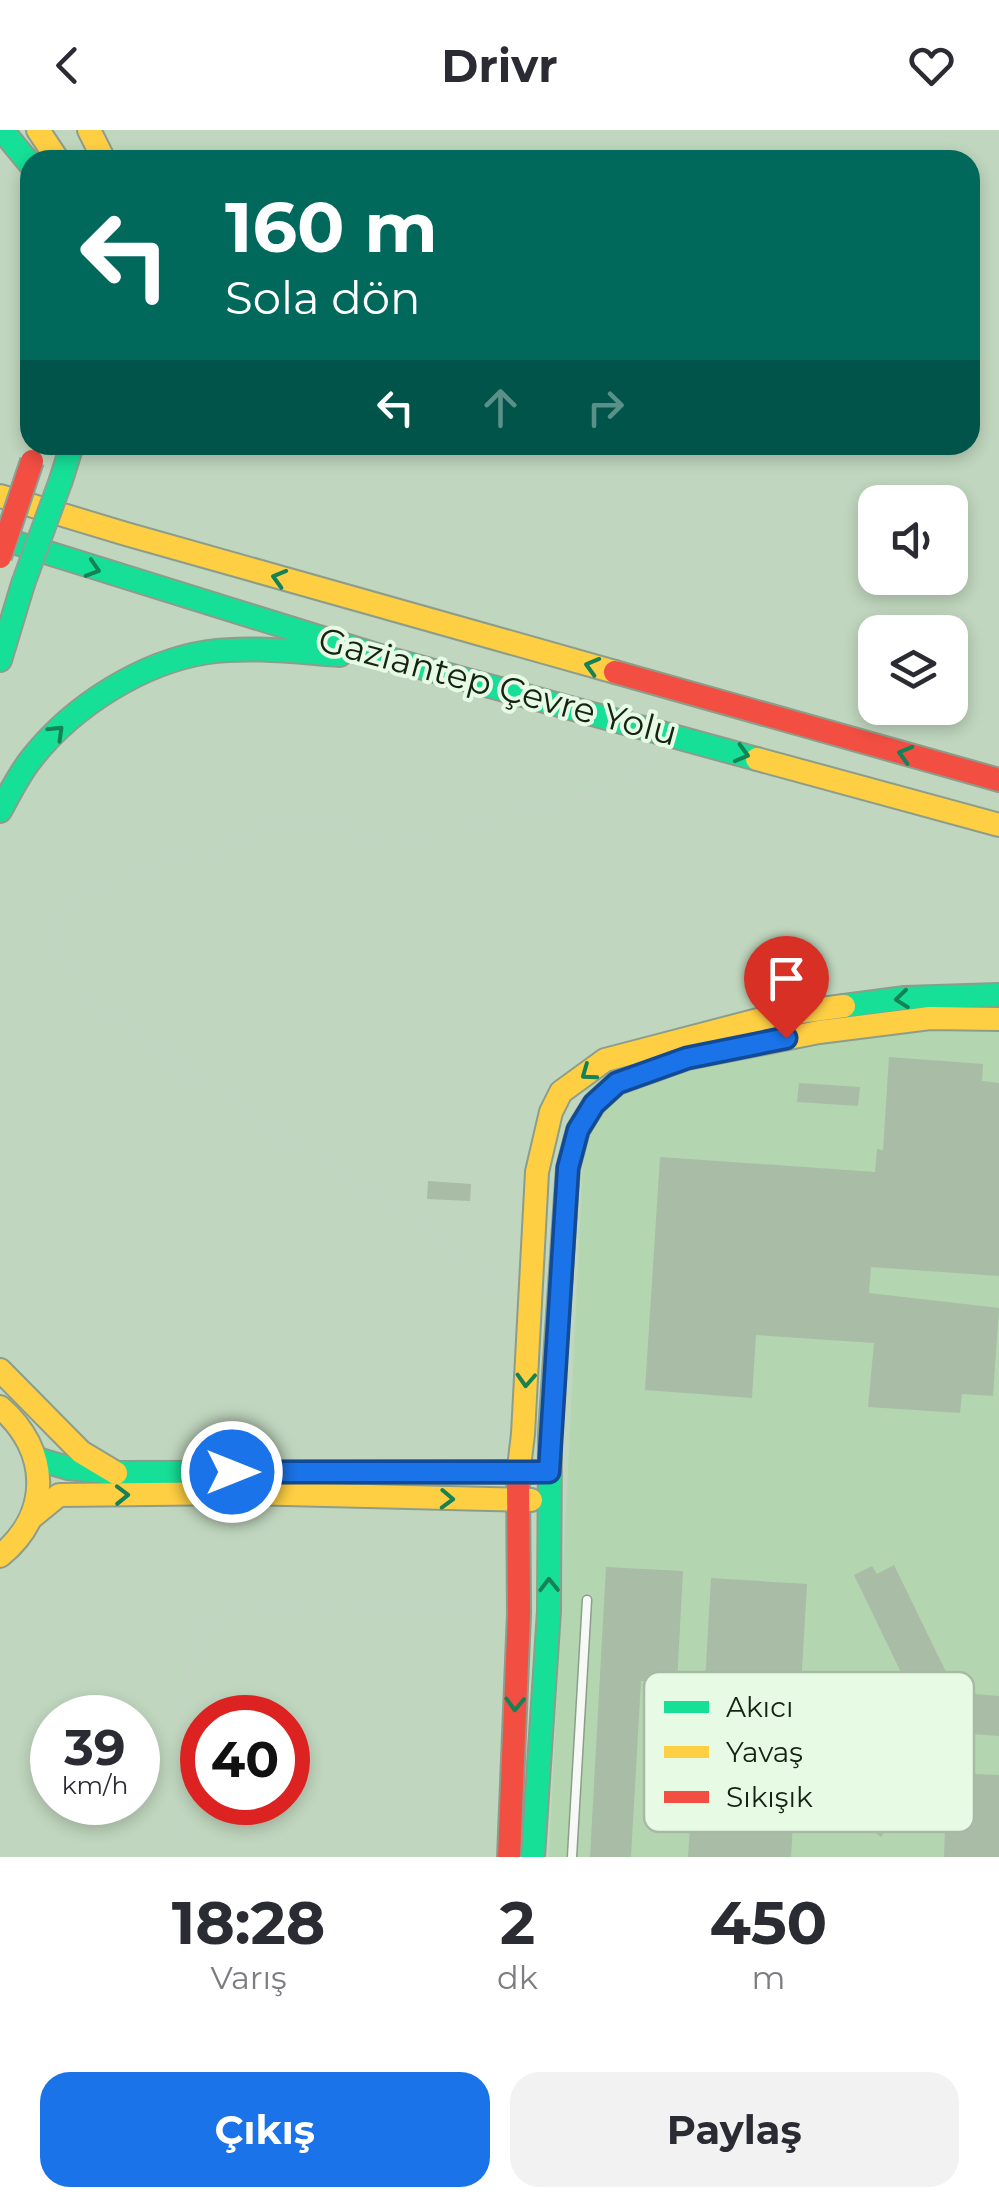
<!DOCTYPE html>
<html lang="tr">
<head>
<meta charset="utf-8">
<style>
  :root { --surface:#fff; --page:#f2f2f3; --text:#2b2b33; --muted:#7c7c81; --accent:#1a73e8 }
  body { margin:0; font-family:Montserrat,sans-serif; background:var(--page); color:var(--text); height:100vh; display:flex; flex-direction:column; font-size:38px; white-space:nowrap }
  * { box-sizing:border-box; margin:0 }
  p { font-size:32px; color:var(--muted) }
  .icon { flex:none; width:55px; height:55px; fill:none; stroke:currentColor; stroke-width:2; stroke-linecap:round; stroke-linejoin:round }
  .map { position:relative; height:1727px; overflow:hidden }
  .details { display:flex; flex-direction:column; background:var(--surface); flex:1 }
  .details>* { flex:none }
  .guide { position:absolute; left:20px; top:20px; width:960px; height:305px; border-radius:30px; box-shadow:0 5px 15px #0003; background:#00695c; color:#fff; overflow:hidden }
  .tools { position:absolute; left:858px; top:355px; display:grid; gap:20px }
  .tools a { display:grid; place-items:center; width:110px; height:110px; border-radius:20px; background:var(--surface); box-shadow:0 5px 15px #0003; font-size:50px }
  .speed { position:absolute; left:30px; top:1565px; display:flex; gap:20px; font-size:50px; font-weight:700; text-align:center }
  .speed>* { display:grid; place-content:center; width:130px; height:130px; border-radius:50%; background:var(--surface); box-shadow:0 5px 15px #0003; line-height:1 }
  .speed small { font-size:25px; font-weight:400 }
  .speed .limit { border:15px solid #d22; background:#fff; color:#111 }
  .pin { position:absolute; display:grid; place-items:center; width:85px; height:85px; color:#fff; margin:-102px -42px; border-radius:50% 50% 50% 0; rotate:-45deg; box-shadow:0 0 10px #0007 }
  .pin .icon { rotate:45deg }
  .me { position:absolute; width:110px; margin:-55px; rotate:90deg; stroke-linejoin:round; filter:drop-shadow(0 0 8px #0008) }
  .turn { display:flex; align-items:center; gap:35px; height:210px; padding:0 40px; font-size:45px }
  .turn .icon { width:130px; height:130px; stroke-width:2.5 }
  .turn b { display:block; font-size:70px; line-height:85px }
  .lanes { display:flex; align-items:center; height:95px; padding:0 40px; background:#0003; justify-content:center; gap:50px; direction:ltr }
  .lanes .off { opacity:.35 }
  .eta { display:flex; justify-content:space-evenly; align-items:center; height:170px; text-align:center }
  .eta b { font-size:60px; font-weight:700; line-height:70px }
  .action { display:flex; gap:20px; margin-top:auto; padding:20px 40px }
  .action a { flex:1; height:115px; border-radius:30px; background:var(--accent); color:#fff; font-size:40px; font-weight:700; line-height:115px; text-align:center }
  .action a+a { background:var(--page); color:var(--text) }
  header { display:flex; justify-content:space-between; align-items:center; height:130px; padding:0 40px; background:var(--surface); font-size:45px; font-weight:700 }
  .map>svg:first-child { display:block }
</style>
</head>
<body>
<header><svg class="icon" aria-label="back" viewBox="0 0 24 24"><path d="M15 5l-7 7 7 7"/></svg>Drivr<svg class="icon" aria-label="heart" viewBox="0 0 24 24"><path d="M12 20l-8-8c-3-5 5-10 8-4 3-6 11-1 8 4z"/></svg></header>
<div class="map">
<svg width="999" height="1727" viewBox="0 0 999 1727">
  <rect width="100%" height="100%" fill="#c0d6be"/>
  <!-- built -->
  <path fill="#b3d6b0" d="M999,884V1727H549L587,953L645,928L782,895L866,887Z"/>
  <!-- building -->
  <g fill="#a8bca6">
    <path d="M889,927L983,934L982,951L999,953V1146L871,1137L869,1163L999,1178L993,1266L962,1264L960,1283L868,1277L874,1213L756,1205L752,1268L645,1260L660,1027L875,1042L877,1019L883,1020Z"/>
    <path d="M799,953L860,957L858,976L797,972Z"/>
    <path d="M428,1051L471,1054L470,1071L427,1069Z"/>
    <path d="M894,1435L946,1542L975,1564L999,1566V1606L972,1604L948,1617V1612L881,1707L863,1694L871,1683L853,1670L906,1595L910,1561L854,1445L872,1436L877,1444Z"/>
    <path d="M606,1437L683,1441L677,1553L641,1551L631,1727H590Z"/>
    <path d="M711,1448L807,1454L791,1727H688L694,1633L750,1637L753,1590L703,1587Z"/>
    <path d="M947,1643L999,1645V1727H944Z"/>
  </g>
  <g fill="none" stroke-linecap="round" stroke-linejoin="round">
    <!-- lane casing -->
    <g stroke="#8d9d8b" stroke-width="11">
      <path id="lane" d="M572,1727L587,1470"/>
    </g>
    <!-- fast casing -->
    <g stroke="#8d9d8b" stroke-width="26">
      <g id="fast">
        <path d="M2,0L30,34"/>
        <path d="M61,350L72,315"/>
        <path d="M0,408L383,527L757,629"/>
        <path d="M0,530L23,454"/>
        <path d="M0,681C10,663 19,644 32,628C73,576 142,532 208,522C252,516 297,522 340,525"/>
        <path d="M844,876L905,868L999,865"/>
        <path d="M37,1329L68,1338L116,1343L532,1342"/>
        <path d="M533,1727L549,1481L550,1304L566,1066"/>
      </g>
    </g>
    <!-- slow casing -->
    <g stroke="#8d9d8b" stroke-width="26">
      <g id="slow">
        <path d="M38,0L58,30"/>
        <path d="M89,0L104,30"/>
        <path d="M0,366L126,404L615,542"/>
        <path d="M757,629L999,695"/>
        <path d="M566,1066L568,1038L578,1000L594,974L617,953L687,928L819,902L930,888L999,889"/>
        <path d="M0,1240L81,1322L116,1343"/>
        <path d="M0,1277C50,1320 52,1384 0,1426"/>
        <path d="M518,1346L523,1304L537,1042L551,982L561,962L605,930L777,885L844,876"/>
        <path d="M32,1387L59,1365L244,1363L531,1370"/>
      </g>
    </g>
    <!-- jam casing -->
    <g stroke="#8d9d8b" stroke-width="26">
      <g id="jam">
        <path d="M615,542L999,650"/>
        <path d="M509,1727L519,1483L518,1346"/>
      </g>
    </g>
    <!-- path -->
    <g stroke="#c8cfc8" stroke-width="2.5" stroke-dasharray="2.5 8" stroke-linecap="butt">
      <path d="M511,1164L410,1088L243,982L134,901L100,872L80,849L65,827L51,794L58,780L113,749L166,732L185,731L221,717L266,695H287L415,708L526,680L568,670L595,667L638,638L646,619"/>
      <path d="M175,1727L186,1559L194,1516L206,1493L233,1476L501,1483"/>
    </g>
    <!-- lane -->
    <use href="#lane" stroke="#f6f9f5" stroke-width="8"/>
    <!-- fast -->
    <use href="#fast" stroke="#16e098" stroke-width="22"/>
    <!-- slow -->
    <use href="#slow" stroke="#ffcf43" stroke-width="22"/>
    <!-- jam -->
    <use href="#jam" stroke="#f24e42" stroke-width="22"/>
    <!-- fast-bridge casing -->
    <g stroke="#8aa196" stroke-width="26" stroke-linecap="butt">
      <path id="fast-bridge" d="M23,454L61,350"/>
    </g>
    <!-- jam-bridge casing -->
    <g stroke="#8aa196" stroke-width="26" stroke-linecap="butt">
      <path id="jam-bridge" d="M0,427L32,331"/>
    </g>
    <!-- fast-bridge -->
    <use href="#fast-bridge" stroke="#16e098" stroke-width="22"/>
    <!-- jam-bridge -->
    <use href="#jam-bridge" stroke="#f24e42" stroke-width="22"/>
  </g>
  <!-- one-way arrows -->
  <defs><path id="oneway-chevron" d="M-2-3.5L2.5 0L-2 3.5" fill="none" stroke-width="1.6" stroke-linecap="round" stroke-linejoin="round" transform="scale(2.5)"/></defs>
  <g stroke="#158255">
    <use href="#oneway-chevron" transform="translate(93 439) rotate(17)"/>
    <use href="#oneway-chevron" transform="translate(279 448) rotate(-164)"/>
    <use href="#oneway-chevron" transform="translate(592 536) rotate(-164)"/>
    <use href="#oneway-chevron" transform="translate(57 602) rotate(-44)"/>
    <use href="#oneway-chevron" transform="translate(742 624) rotate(16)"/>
    <use href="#oneway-chevron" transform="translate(905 624) rotate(-164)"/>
    <use href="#oneway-chevron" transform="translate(902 869) rotate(174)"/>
    <use href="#oneway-chevron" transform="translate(588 943) rotate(144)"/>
    <use href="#oneway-chevron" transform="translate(526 1250) rotate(93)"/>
    <use href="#oneway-chevron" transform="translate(122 1365) rotate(-1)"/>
    <use href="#oneway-chevron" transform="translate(447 1369) rotate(2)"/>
    <use href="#oneway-chevron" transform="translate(549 1455) rotate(-91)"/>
    <use href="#oneway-chevron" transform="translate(515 1574) rotate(92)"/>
  </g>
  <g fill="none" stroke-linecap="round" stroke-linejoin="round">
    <!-- route casing -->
    <g stroke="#114b97" stroke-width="25">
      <path id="route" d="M232,1342H549L568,1038L578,1000L594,974L617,953L687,928L786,908"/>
    </g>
    <!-- route -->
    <use href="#route" stroke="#1a73e8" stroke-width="18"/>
  </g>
  <g text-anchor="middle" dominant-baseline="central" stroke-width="8" stroke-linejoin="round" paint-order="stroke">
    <!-- street labels -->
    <g font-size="35" fill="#142312" stroke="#e7fae4">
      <text transform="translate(498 556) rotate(15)">Gaziantep Çevre Yolu</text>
    </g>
  </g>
  <!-- legend -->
  <rect x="644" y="1542" width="330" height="160" rx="15" fill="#e7fae4" stroke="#a8baa5" stroke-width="2.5"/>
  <rect x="664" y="1571" width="45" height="12" fill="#16e098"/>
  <rect x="664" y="1616" width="45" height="12" fill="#ffcf43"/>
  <rect x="664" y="1661" width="45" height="12" fill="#f24e42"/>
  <g font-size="28" fill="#142312">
    <text x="726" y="1587">Akıcı</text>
    <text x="726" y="1632">Yavaş</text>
    <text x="726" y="1677">Sıkışık</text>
  </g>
</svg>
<div class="tools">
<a><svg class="icon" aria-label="sound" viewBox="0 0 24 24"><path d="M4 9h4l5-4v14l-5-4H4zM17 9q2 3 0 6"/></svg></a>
<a><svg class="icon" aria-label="layers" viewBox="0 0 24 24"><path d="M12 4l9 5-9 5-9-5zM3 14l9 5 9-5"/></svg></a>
</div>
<div class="speed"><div>39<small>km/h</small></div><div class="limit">40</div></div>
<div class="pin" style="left:786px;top:908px;background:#d93025"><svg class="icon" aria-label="arrive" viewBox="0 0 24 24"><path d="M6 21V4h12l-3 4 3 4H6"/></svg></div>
<svg class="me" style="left:232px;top:1342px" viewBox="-20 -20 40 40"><circle r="17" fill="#1a73e8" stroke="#fff" stroke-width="3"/><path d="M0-11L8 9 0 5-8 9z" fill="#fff"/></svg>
<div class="guide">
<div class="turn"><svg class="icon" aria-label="left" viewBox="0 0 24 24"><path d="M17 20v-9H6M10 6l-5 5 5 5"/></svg><div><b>160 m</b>Sola dön</div></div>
<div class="lanes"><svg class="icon" aria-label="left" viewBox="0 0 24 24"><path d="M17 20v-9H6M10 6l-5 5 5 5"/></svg><svg class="icon off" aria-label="ahead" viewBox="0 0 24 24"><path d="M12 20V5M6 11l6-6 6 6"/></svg><svg class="icon off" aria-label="right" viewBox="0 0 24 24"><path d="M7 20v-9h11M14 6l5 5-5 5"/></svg></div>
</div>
</div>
<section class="details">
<div class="eta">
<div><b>18:28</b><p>Varış</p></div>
<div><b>2</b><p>dk</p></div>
<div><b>450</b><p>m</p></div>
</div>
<div class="action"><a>Çıkış</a><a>Paylaş</a></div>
</section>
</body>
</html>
